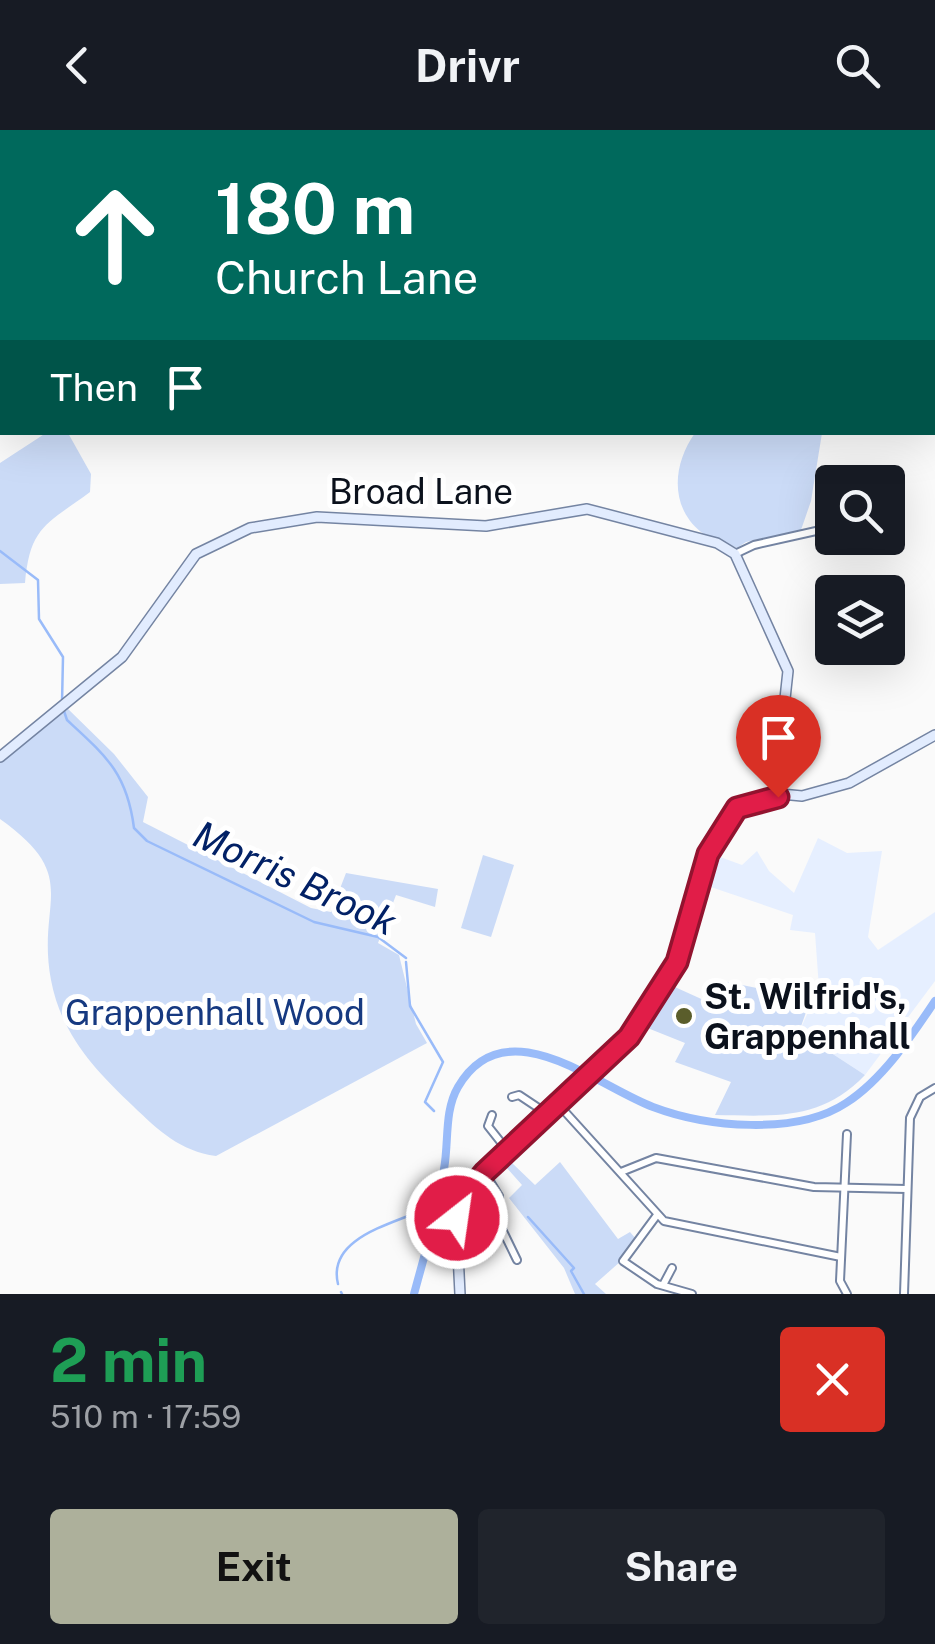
<!DOCTYPE html>
<html lang="en">
<head>
<meta charset="utf-8">
<style>
  :root { --surface:#171b24; --page:#20242c; --text:#f1f3f6; --muted:#9ea1a6; --accent:#adb09b }
  body { margin:0; font-family:"Public Sans",sans-serif; background:var(--page); color:var(--text); height:100vh; display:flex; flex-direction:column; font-size:38px; white-space:nowrap }
  * { box-sizing:border-box; margin:0 }
  p { font-size:32px; color:var(--muted) }
  .icon { flex:none; width:55px; height:55px; fill:none; stroke:currentColor; stroke-width:2; stroke-linecap:round; stroke-linejoin:round }
  .map { position:relative; height:1164px; overflow:hidden }
  .sheet { display:flex; flex-direction:column; background:var(--surface); flex:1 }
  .sheet>* { flex:none }
  .hud { position:absolute; left:0px; top:0px; width:935px; height:305px; box-shadow:0 10px 40px #0002; background:#00695c; color:#fff; overflow:hidden }
  .tools { position:absolute; left:815px; top:335px; display:grid; gap:20px }
  .tools a { display:grid; place-items:center; width:90px; height:90px; border-radius:10px; background:var(--surface); box-shadow:0 10px 40px #0002; font-size:50px }
  .pin { position:absolute; display:grid; place-items:center; width:85px; height:85px; color:#fff; margin:-102px -42px; border-radius:50% 50% 50% 0; rotate:-45deg; box-shadow:0 0 10px #0007 }
  .pin .icon { rotate:45deg }
  .me { position:absolute; width:110px; margin:-55px; rotate:30deg; stroke-linejoin:round; filter:drop-shadow(0 0 8px #0008) }
  .turn { display:flex; align-items:center; gap:35px; height:210px; padding:0 50px; font-size:45px }
  .turn .icon { width:130px; height:130px; stroke-width:2.5 }
  .turn b { display:block; font-size:70px; line-height:85px }
  .then { display:flex; align-items:center; height:95px; padding:0 50px; background:#0003; gap:20px; font-size:38px }
  .round { display:grid; place-items:center; flex:none; width:105px; height:105px; border-radius:10px; background:var(--page) }
  .headline { display:flex; align-items:center; justify-content:space-between; height:170px; padding:0 50px }
  h1 { font-size:60px; font-weight:700; line-height:75px; color:#1e9e55 }
  .button { display:flex; gap:20px; margin-top:auto; padding:20px 50px }
  .button a { flex:1; height:115px; border-radius:10px; background:var(--accent); color:#111; font-size:40px; font-weight:700; line-height:115px; text-align:center }
  .button a+a { background:var(--page); color:var(--text) }
  header { display:flex; justify-content:space-between; align-items:center; height:130px; padding:0 50px; background:var(--surface); font-size:45px; font-weight:700 }
  .map>svg:first-child { display:block }
</style>
</head>
<body>
<header><svg class="icon" aria-label="back" viewBox="0 0 24 24"><path d="M15 5l-7 7 7 7"/></svg>Drivr<svg class="icon" aria-label="search" viewBox="0 0 24 24"><circle cx="10" cy="10" r="6"/><path d="M15 15l6 6"/></svg></header>
<div class="map">
<svg width="935" height="1164" viewBox="0 0 935 1164">
  <rect width="100%" height="100%" fill="#fafafa"/>
  <!-- built -->
  <path fill="#e6efff" d="M818,708L847,723L882,721L868,807L878,820L935,782V851L865,945L799,902L819,858L815,803L790,800L793,785L702,754L712,724L742,735L757,721L769,741L794,763Z"/>
  <!-- green -->
  <g fill="#cbdbf7">
    <path d="M46,303H68L91,344L90,362C47,394 30,396 25,453L0,454V333Z"/>
    <path d="M695,303H822L811,371L801,400L746,412L737,418C726,412 711,409 701,402C669,376 673,334 695,303Z"/>
    <path d="M66,577L114,624L148,667L143,692L311,778L331,782L346,743L438,759L435,777L396,765L378,813L399,825L416,894L427,913L216,1026C180,1021 159,1001 133,976C95,940 61,904 51,850C36,770 83,748 0,689V632Z"/>
    <path d="M483,725L514,735L491,807L461,798Z"/>
    <path d="M713,849L791,865L796,862L810,871L799,902L865,945C821,991 775,986 715,985L731,952L675,932L685,913L640,895L666,853L708,872Z"/>
    <path d="M511,1032L535,1055L560,1032L618,1109L630,1102L636,1109L621,1131L595,1154L606,1164H575L564,1138L509,1068L522,1055L506,1037Z"/>
  </g>
  <g fill="none" stroke-linecap="round" stroke-linejoin="round">
    <!-- stream -->
    <g stroke="#99bbf9" stroke-width="2.5">
      <path d="M0,421L38,450L39,489L63,527L62,573"/>
      <path d="M64,581L67,590C106,626 127,643 134,698L147,711L314,792L378,807L406,828"/>
      <path d="M406,832L410,876L443,932L425,972L434,981"/>
      <path d="M528,1087L574,1138L571,1141L584,1164"/>
      <path d="M338,1154C327,1109 389,1095 420,1081"/>
      <path d="M341,1162L342,1164"/>
    </g>
    <!-- canal -->
    <path stroke="#99bbf9" stroke-width="8" d="M414,1164C425,1123 438,1081 444,1039C449,1012 444,981 458,957C505,876 597,956 653,977C706,997 796,1006 846,973C882,950 911,907 935,871"/>
    <!-- street casing -->
    <g stroke="#7484a2" stroke-width="10">
      <g id="street">
        <path d="M363,0L364,2"/>
        <path d="M288,2V0"/>
        <path d="M735,424L754,415L816,401"/>
        <path d="M512,967L519,965L546,983"/>
        <path d="M558,974L664,1091L841,1127"/>
        <path d="M492,985L488,996L507,1020"/>
        <path d="M621,1042L656,1028L814,1057L907,1059"/>
        <path d="M485,1043L499,1066L498,1091L517,1130"/>
        <path d="M657,1085L623,1131L657,1154L692,1164"/>
        <path d="M663,1155L672,1138"/>
        <path d="M847,1164L840,1151L847,1004"/>
        <path d="M904,1164L910,988L920,967L935,958"/>
      </g>
    </g>
    <!-- secondary casing -->
    <g stroke="#7484a2" stroke-width="12">
      <g id="secondary">
        <path d="M0,627L122,527L196,424L250,398L317,387L486,396L587,379L717,413L735,424L788,541L776,651L781,664"/>
        <path d="M460,1164L457,1103L461,1070L500,1027L629,907L677,832L708,724L737,678L781,664L802,666L849,653L935,605"/>
      </g>
    </g>
    <!-- street -->
    <use href="#street" stroke="#fff" stroke-width="6"/>
    <!-- secondary -->
    <use href="#secondary" stroke="#e2ecfe" stroke-width="9"/>
  </g>
  <g fill="none" stroke-linecap="round" stroke-linejoin="round">
    <!-- route casing -->
    <g stroke="#92132f" stroke-width="25">
      <path id="route" d="M457,1088L462,1070L485,1042L629,907L677,832L708,724L737,678L778,667"/>
    </g>
    <!-- route -->
    <use href="#route" stroke="#e11d48" stroke-width="18"/>
  </g>
  <!-- markers -->
  <circle fill="#5a5d2b" stroke="#fff" stroke-width="4" cx="684" cy="886" r="10"/>
  <g text-anchor="middle" dominant-baseline="central" stroke-width="10" stroke-linejoin="round" paint-order="stroke">
    <!-- street labels -->
    <g font-size="35" fill="#0b111c" stroke="#fff">
      <text x="421" y="361">Broad Lane</text>
    </g>
    <!-- poi labels -->
    <g font-size="35" font-weight="bold" fill="#0b111c" stroke="#fff" text-anchor="start">
      <text x="704" y="866">St. Wilfrid's,<tspan x="704" dy="40">Grappenhall</tspan></text>
    </g>
    <!-- park labels -->
    <g font-size="35" fill="#163980" stroke="#fff">
      <text x="215" y="882">Grappenhall Wood</text>
    </g>
    <!-- water labels -->
    <g font-size="38" font-style="italic" fill="#022166" stroke="#fff">
      <text transform="translate(295 748) rotate(25)">Morris Brook</text>
    </g>
  </g>
</svg>
<div class="tools">
<a><svg class="icon" aria-label="search" viewBox="0 0 24 24"><circle cx="10" cy="10" r="6"/><path d="M15 15l6 6"/></svg></a>
<a><svg class="icon" aria-label="layers" viewBox="0 0 24 24"><path d="M12 4l9 5-9 5-9-5zM3 14l9 5 9-5"/></svg></a>
</div>
<div class="pin" style="left:778px;top:667px;background:#d93025"><svg class="icon" aria-label="arrive" viewBox="0 0 24 24"><path d="M6 21V4h12l-3 4 3 4H6"/></svg></div>
<svg class="me" style="left:457px;top:1088px" viewBox="-20 -20 40 40"><circle r="17" fill="#e11d48" stroke="#fff" stroke-width="3"/><path d="M0-11L8 9 0 5-8 9z" fill="#fff"/></svg>
<div class="hud">
<div class="turn"><svg class="icon" aria-label="ahead" viewBox="0 0 24 24"><path d="M12 20V5M6 11l6-6 6 6"/></svg><div><b>180 m</b>Church Lane</div></div>
<div class="then">Then<svg class="icon" aria-label="arrive" viewBox="0 0 24 24"><path d="M6 21V4h12l-3 4 3 4H6"/></svg></div>
</div>
</div>
<section class="sheet">
<div class="headline"><div><h1>2 min</h1><p>510 m · 17:59</p></div><a class="round" style="background:#d93025;color:#fff"><svg class="icon" aria-label="close" viewBox="0 0 24 24"><path d="M6 6l12 12M18 6L6 18"/></svg></a></div>
<div class="button"><a>Exit</a><a>Share</a></div>
</section>
</body>
</html>
